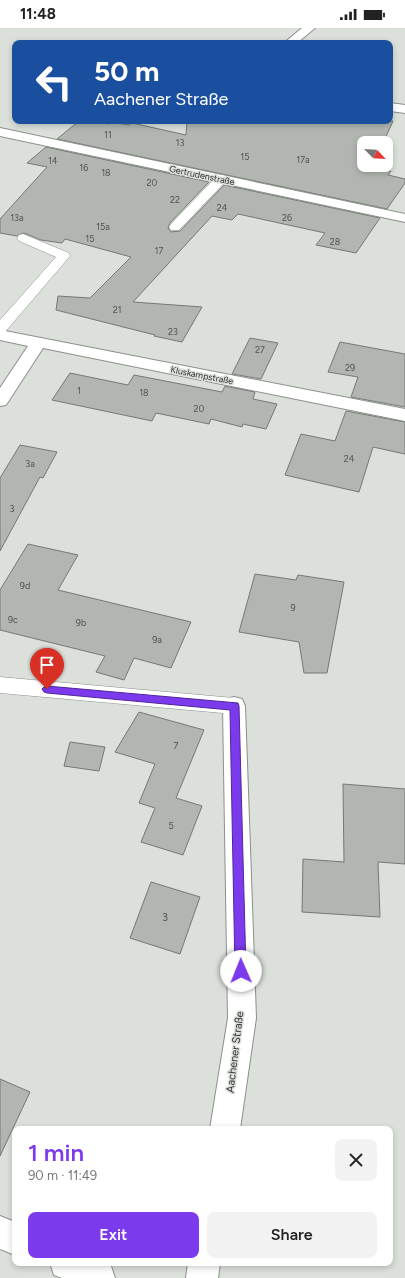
<!DOCTYPE html>
<html lang="en">
<head>
<meta charset="utf-8">
<style>
  :root { --surface:#fff; --page:#f2f2f2; --text:#222; --muted:#767676; --accent:#7c3aed }
  body { margin:0; font-family:Figtree,sans-serif; background:var(--page); color:var(--text); height:100vh; display:flex; flex-direction:column; font-size:15px; white-space:nowrap }
  * { box-sizing:border-box; margin:0 }
  p { font-size:13px; color:var(--muted) }
  .icon { flex:none; width:22px; height:22px; fill:none; stroke:currentColor; stroke-width:2; stroke-linecap:round; stroke-linejoin:round }
  .map { position:relative; flex:1; overflow:hidden }
  .sheet { position:absolute; left:12px; top:1098px; width:381px; height:140px; display:flex; flex-direction:column; background:var(--surface); border-radius:8px; box-shadow:0 2px 6px #0003 }
  .sheet>* { flex:none }
  .guide { position:absolute; left:12px; top:12px; width:381px; height:84px; border-radius:8px; box-shadow:0 2px 6px #0003; background:#1a4fa0; color:#fff; overflow:hidden }
  .needle { width:26px; rotate:115deg }
  .tools { position:absolute; left:357px; top:108px; display:grid; gap:8px }
  .tools a { display:grid; place-items:center; width:36px; height:36px; border-radius:8px; background:var(--surface); box-shadow:0 2px 6px #0003; font-size:20px }
  .pin { position:absolute; display:grid; place-items:center; width:34px; height:34px; color:#fff; margin:-41px -17px; border-radius:50% 50% 50% 0; rotate:-45deg; box-shadow:0 0 4px #0007 }
  .pin .icon { rotate:45deg }
  .me { position:absolute; width:44px; margin:-22px; rotate:359deg; stroke-linejoin:round; filter:drop-shadow(0 0 3px #0008) }
  .turn { display:flex; align-items:center; gap:14px; height:84px; padding:0 16px; font-size:18px }
  .turn .icon { width:52px; height:52px; stroke-width:2.5 }
  .turn b { display:block; font-size:28px; line-height:34px }
  .round { display:grid; place-items:center; flex:none; width:42px; height:42px; border-radius:8px; background:var(--page) }
  .headline { display:flex; align-items:center; justify-content:space-between; height:68px; padding:0 16px }
  h1 { font-size:24px; font-weight:600; line-height:30px; color:var(--accent) }
  .button { display:flex; gap:8px; margin-top:auto; padding:8px 16px }
  .button a { flex:1; height:46px; border-radius:8px; background:var(--accent); color:#fff; font-size:16px; font-weight:600; line-height:46px; text-align:center }
  .button a+a { background:var(--page); color:var(--text) }
  .status { display:flex; justify-content:space-between; align-items:center; height:28px; padding:0 20px; background:var(--surface); direction:ltr }
  .status svg { height:11px; fill:currentColor }
  .map>svg:first-child { display:block }
</style>
</head>
<body>
<div class="status"><b>11:48</b><svg viewBox="0 0 49 12"><path d="M0 12V9h3v3zM5 12V6h3v6zM10 12V3h3v9zM15 12V0h3v12zM26 1h20v11H26zM47 4h2v5h-2z"/></svg></div>
<div class="map">
<svg width="405" height="1250" viewBox="0 0 405 1250">
  <rect width="100%" height="100%" fill="#dbe0da"/>
  <!-- building -->
  <g fill="#b2b6b1" stroke="#757974">
    <path d="M79,93H96L109,96L111,94L129,97L132,95L186,107L187,93H393L383,115H364V137H373L372,139L391,143L388,147L405,151V155L387,181L57,111Z"/>
    <path d="M46,119L209,154L170,195L168,200L171,204L180,203L224,157L380,190L356,225L316,217L325,205L238,186L232,192L212,188L133,274L202,279L182,314L154,308L155,307L56,282L58,268L90,270L131,229L65,211L62,215L41,212L24,205L17,208L0,205V191L47,139L27,135Z"/>
    <path d="M250,310L278,315L261,351L232,346Z"/>
    <path d="M340,314L405,326V379L351,369L358,349L328,344Z"/>
    <path d="M70,345L128,357L134,347L222,364L225,358L255,364L253,371L277,376L266,401L243,396L242,399L211,391L209,396L156,385L152,393L52,372Z"/>
    <path d="M346,383L405,394V426L373,419L359,464L285,447L301,406L335,413Z"/>
    <path d="M20,417L57,424L43,450L40,449L0,523V450Z"/>
    <path d="M28,516L78,527L58,562L191,594L171,640L134,630L124,652L96,644L105,628L0,602V562Z"/>
    <path d="M255,546L296,552L298,547L344,554L327,645H304L299,614L239,604Z"/>
    <path d="M139,684L204,702L176,770L202,778L183,827L141,814L155,780L139,775L155,736L115,724Z"/>
    <path d="M70,714L105,719L99,743L64,738Z"/>
    <path d="M343,756L405,761V836L378,834L380,889L302,884L303,831L344,834Z"/>
    <path d="M151,854L200,869L180,926L130,910Z"/>
    <path d="M0,1051L30,1064L0,1128Z"/>
  </g>
  <g fill="none" stroke-linecap="round" stroke-linejoin="round">
    <!-- service casing -->
    <g stroke="#8c908b" stroke-width="1">
      <g id="service">
        <path d="M221,147L225,148L227,151L225,154L179,202H171L169,199L171,196L217,148Z"/>
        <path d="M23,206L69,225L70,228L5,304L0,305V292L56,229L19,213L17,210L19,207Z"/>
        <path d="M0,649L234,670L241,672L244,678L241,684L234,686L0,665Z"/>
      </g>
    </g>
    <!-- minor casing -->
    <g stroke="#8c908b" stroke-width="2">
      <g id="minor">
        <path d="M302,0H315L297,15H284Z"/>
        <path d="M390,75L405,77V85L390,83Z"/>
        <path d="M0,100L405,186V194L0,108Z"/>
        <path d="M0,302L405,381V393L43,320L6,377L0,378V360L28,318L0,312Z"/>
        <path d="M234,669L242,671L245,678L256,990L240,1101H210L228,990L223,678L226,671Z"/>
        <path d="M0,1188L15,1194V1227L0,1221Z"/>
        <path d="M50,1235H103L111,1238L115,1250H62L54,1247Z"/>
        <path d="M188,1235H220L218,1250H186Z"/>
      </g>
    </g>
    <!-- service -->
    <use href="#service" fill="#fff" fill-rule="evenodd"/>
    <!-- minor -->
    <use href="#minor" fill="#fff" fill-rule="evenodd"/>
  </g>
  <!-- route -->
  <path fill="#7c3aed" stroke="#51269a" d="M47,658L238,675L239,678L246,943L245,947L241,949L237,947L235,943L230,682L47,665L44,664L42,661L44,659Z"/>
  <g text-anchor="middle" dominant-baseline="central" stroke-width="3" stroke-linejoin="round" paint-order="stroke">
    <!-- number labels -->
    <g font-size="9" fill="#505250">
      <text x="108" y="106">11</text>
      <text x="180" y="114">13</text>
      <text x="245" y="128">15</text>
      <text x="303" y="131">17a</text>
      <text x="53" y="132">14</text>
      <text x="84" y="139">16</text>
      <text x="106" y="144">18</text>
      <text x="152" y="154">20</text>
      <text x="175" y="171">22</text>
      <text x="222" y="179">24</text>
      <text x="17" y="189">13a</text>
      <text x="287" y="189">26</text>
      <text x="103" y="198">15a</text>
      <text x="90" y="210">15</text>
      <text x="335" y="213">28</text>
      <text x="159" y="222">17</text>
      <text x="117" y="281">21</text>
      <text x="173" y="303">23</text>
      <text x="260" y="321">27</text>
      <text x="350" y="339">29</text>
      <text x="79" y="362">1</text>
      <text x="144" y="364">18</text>
      <text x="199" y="380">20</text>
      <text x="349" y="430">24</text>
      <text x="30" y="435">3a</text>
      <text x="12" y="480">3</text>
      <text x="25" y="557">9d</text>
      <text x="293" y="579">9</text>
      <text x="13" y="591">9c</text>
      <text x="81" y="594">9b</text>
      <text x="157" y="611">9a</text>
      <text x="176" y="717">7</text>
      <text x="171" y="797">5</text>
    </g>
    <!-- far-street labels -->
    <g font-size="9" fill="#30312f" stroke="#dbe0da">
      <text transform="translate(202 147) rotate(12)">Gertrudenstraße</text>
      <text transform="translate(202 347) rotate(11)">Kluskampstraße</text>
    </g>
    <!-- near-number labels -->
    <g font-size="11" fill="#505250">
      <text x="165" y="889">3</text>
    </g>
    <!-- street labels -->
    <g font-size="11" fill="#30312f" stroke="#dbe0da">
      <text transform="translate(235 1024) rotate(-83)">Aachener Straße</text>
    </g>
  </g>
</svg>
<div class="tools">
<a><svg class="needle" viewBox="-14 -14 28 28"><path d="M0-13l5 13h-10z" fill="#e53935"/><path d="M0 13l5-13h-10z" fill="#767676"/></svg></a>
</div>
<div class="pin" style="left:47px;top:661px;background:#d93025"><svg class="icon" aria-label="arrive" viewBox="0 0 24 24"><path d="M6 21V4h12l-3 4 3 4H6"/></svg></div>
<svg class="me" style="left:241px;top:943px" viewBox="-20 -20 40 40"><circle r="19" fill="#fff"/><path d="M0-13L10 11 0 6-10 11z" fill="#7c3aed"/></svg>
<div class="guide">
<div class="turn"><svg class="icon" aria-label="left" viewBox="0 0 24 24"><path d="M17 20v-9H6M10 6l-5 5 5 5"/></svg><div><b>50 m</b>Aachener Straße</div></div>
</div>
<section class="sheet">
<div class="headline"><div><h1>1 min</h1><p>90 m · 11:49</p></div><a class="round"><svg class="icon" aria-label="close" viewBox="0 0 24 24"><path d="M6 6l12 12M18 6L6 18"/></svg></a></div>
<div class="button"><a>Exit</a><a>Share</a></div>
</section>
</div>
</body>
</html>
